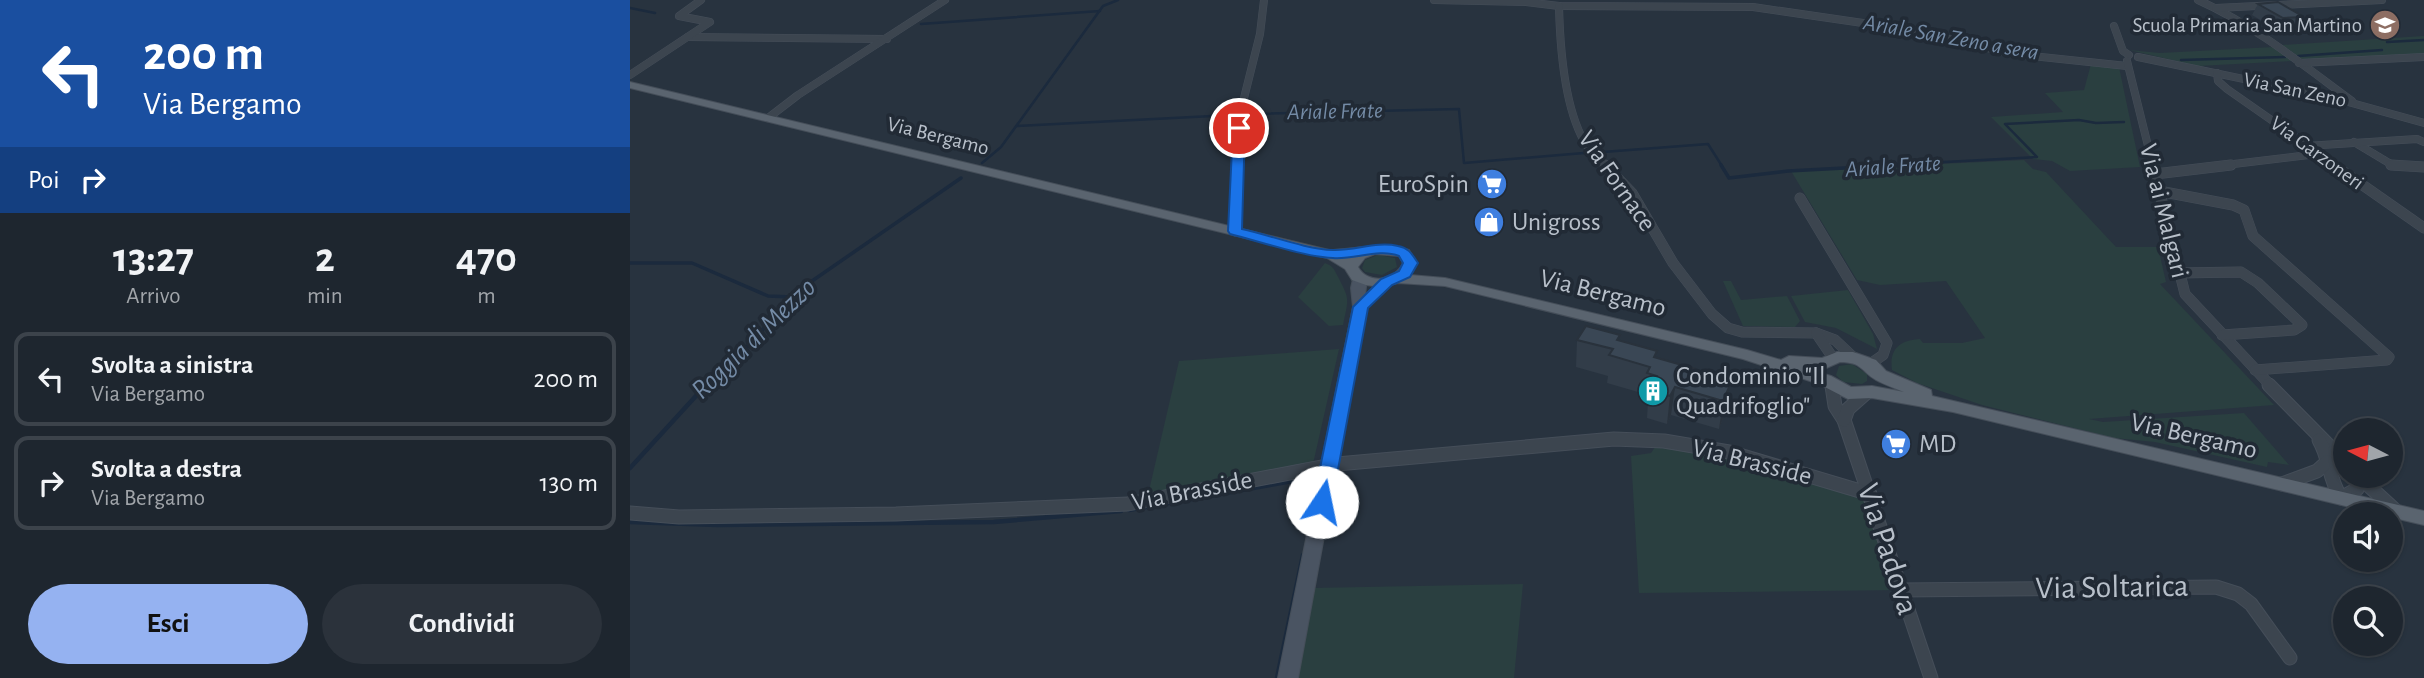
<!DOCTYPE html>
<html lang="it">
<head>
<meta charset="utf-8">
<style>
  :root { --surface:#1e262f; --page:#2b323b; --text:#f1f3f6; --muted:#a1a5aa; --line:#3c434b; --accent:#95b2f1 }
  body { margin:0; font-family:"Alegreya Sans",sans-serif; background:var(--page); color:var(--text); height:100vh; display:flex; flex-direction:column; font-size:26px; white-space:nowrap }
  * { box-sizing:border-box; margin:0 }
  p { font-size:23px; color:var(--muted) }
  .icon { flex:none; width:38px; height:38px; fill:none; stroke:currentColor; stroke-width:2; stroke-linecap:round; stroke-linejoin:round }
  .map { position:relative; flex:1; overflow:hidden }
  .side { display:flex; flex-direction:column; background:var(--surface); width:630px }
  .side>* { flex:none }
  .guide { background:#1a4fa0; color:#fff; overflow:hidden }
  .needle { width:46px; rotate:276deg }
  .fabs { position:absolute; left:1703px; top:418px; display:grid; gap:14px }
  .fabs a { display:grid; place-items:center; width:70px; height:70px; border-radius:50%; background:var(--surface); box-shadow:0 2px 5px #0004,0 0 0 2px var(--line); font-size:35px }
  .pin { position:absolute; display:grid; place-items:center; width:60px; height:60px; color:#fff; margin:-30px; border:4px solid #fff; border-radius:50%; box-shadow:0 2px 7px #0007 }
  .me { position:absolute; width:77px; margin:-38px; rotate:11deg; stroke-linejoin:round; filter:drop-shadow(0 0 5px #0008) }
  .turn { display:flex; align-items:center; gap:24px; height:147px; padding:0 28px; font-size:32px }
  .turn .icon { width:91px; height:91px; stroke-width:2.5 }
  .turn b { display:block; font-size:49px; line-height:60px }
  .then { display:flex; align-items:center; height:66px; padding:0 28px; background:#0003; gap:14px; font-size:26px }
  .eta { display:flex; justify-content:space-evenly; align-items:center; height:119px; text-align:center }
  .eta b { font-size:42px; font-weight:700; line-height:49px }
  .button { display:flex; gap:14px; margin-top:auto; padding:14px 28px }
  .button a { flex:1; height:80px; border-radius:42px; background:var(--accent); color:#111; font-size:28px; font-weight:700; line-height:80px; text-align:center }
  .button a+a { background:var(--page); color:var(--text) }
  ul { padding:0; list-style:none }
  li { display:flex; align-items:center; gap:21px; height:94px; margin:0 14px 10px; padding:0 14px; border:4px solid var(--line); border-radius:14px }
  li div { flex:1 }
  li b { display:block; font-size:26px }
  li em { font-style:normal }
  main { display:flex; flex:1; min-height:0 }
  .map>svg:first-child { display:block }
</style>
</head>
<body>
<main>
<section class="side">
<div class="guide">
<div class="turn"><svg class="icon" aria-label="left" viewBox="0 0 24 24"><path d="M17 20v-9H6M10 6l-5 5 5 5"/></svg><div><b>200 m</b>Via Bergamo</div></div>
<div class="then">Poi<svg class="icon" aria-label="right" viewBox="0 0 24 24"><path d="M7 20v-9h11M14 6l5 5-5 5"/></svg></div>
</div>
<div class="eta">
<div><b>13:27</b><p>Arrivo</p></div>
<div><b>2</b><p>min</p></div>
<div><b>470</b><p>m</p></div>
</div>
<ul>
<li><svg class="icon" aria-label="left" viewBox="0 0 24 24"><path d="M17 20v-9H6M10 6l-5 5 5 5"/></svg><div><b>Svolta a sinistra</b><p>Via Bergamo</p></div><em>200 m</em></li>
<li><svg class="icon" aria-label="right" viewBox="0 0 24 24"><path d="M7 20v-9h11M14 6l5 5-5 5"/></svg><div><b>Svolta a destra</b><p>Via Bergamo</p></div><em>130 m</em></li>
</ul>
<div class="button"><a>Esci</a><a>Condividi</a></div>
</section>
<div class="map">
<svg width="1794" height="678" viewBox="0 0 1794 678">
  <rect width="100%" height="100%" fill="#28333f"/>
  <!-- green -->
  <g fill="#2a3f40">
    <path d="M1794,36V55L1673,60L1652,45Z"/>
    <path d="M1644,47L1663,61L1568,66L1499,50L1530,53Z"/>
    <path d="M1461,64L1489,67L1510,167L1440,171L1422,161L1403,159L1361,117L1433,112L1415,93L1454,90Z"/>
    <path d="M1394,160L1403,169L1416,172L1486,247H1528L1536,282L1530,284L1644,405L1459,419L1473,422L1614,413L1659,465L1638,462L1637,467L1525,442L1484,438L1352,405L1287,383L1262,370C1259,349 1270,340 1290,339L1293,343H1332L1355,338L1316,281L1250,285L1227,280L1161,171Z"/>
    <path d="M748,255L765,258L767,267L752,275L735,272L732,268L735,260Z"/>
    <path d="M695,263C703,266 704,269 707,275C720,300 719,297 713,325L699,326L668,297Z"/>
    <path d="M1093,281H1101L1111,300L1157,296L1170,321L1165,327L1113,326Z"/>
    <path d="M1218,290L1243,334L1247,349L1206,328L1175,322L1161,296Z"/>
    <path d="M709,349L683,464L518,495L549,361Z"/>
    <path d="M1222,364L1237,374V381L1232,384L1213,382L1206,375L1209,366Z"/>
    <path d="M1030,440L1240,494L1271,590L1009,593L1001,456L1021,453Z"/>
    <path d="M893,584L884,678H664L682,588Z"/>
  </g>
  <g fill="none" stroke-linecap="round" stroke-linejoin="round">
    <!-- stream-far2 -->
    <g stroke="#1b2a3d" stroke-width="2.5">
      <path d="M0,8L25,13"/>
      <path d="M291,24L470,11"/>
      <path d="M1757,42L1794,40"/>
      <path d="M1668,56L1752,50"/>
      <path d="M1551,60L1655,57"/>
      <path d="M616,114L829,109L834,163L954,153"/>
      <path d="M387,126L602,115"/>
      <path d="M1664,132L1678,141"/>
      <path d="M973,152L1078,144L1092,166"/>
      <path d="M352,163L371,147L473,6L488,0"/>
      <path d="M1240,166L1407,157L1375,124L1449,120L1466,123L1494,122"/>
    </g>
    <!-- stream-far1 -->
    <g stroke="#1b2a3d" stroke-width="3.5">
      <path d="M1091,165L1099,178L1158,171L1271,165"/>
      <path d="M0,263H62L138,296L162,297"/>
      <path d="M74,386L114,350L169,290L331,178"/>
    </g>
    <!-- stream -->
    <g stroke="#1b2a3d" stroke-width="4.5">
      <path d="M0,468L76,385"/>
      <path d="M499,510L685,477L687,489"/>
      <path d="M0,522L88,525L364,522L491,511"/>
      <path d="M647,678L673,555"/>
    </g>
    <!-- street-far2 casing -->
    <g stroke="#454e59" stroke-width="8">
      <g id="street-far2">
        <path d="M804,0L896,2L929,6L1123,7L1274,29L1384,54L1497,66"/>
        <path d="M1568,0C1624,25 1673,65 1722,101"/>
        <path d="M929,6C930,47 934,111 957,146C962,154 970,160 977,166"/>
        <path d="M1586,8L1752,0"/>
        <path d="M1484,26L1493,51L1499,55"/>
        <path d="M58,37L257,39"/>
        <path d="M1508,57L1700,97L1794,123"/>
        <path d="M1497,61L1523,166"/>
        <path d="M1669,63L1794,57"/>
        <path d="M1587,73L1588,81L1597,89L1707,166"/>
        <path d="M0,75L80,22L49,16L71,0"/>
        <path d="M138,118L168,95L315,0"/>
        <path d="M1724,142L1764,166"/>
        <path d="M1676,146L1787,139L1794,142"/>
        <path d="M608,166L611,110L630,34L634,0"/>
        <path d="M1587,166L1687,154"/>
      </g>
    </g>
    <!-- street-far1 casing -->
    <g stroke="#454e59" stroke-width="11">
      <g id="street-far1">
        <path d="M975,165L1002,193L1043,263L1082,314L1098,328L1112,332L1186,333L1205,340L1223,357"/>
        <path d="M1523,165L1555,294L1641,386"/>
        <path d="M1704,165L1794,228"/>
        <path d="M1761,165L1794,167"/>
        <path d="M1525,174L1601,165"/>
        <path d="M1529,191L1603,205L1614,210L1623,236L1759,357L1757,360L1625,370"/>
        <path d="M1170,198L1257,343L1253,355L1240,364"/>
        <path d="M605,231L608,165"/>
        <path d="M1548,273L1611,272L1628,283L1672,325L1664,330L1592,335"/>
        <path d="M1186,333L1203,358"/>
      </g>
    </g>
    <!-- street casing -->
    <g stroke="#454e59" stroke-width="15">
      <g id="street">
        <path d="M1639,385L1715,462"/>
        <path d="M1202,386L1205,406L1214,420L1301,678"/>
        <path d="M1214,420L1218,409L1235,394"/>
        <path d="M1689,440C1700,458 1698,478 1711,498L1727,489L1726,476"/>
        <path d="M1728,476L1764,509"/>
        <path d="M1652,484L1687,471L1697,462"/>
        <path d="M0,513L49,517L266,514L498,504L707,464L984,439L1034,441L1099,452L1240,494"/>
        <path d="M1271,590L1586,587L1608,594L1621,604L1660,658"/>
      </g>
    </g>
    <!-- secondary casing -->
    <g stroke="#454e59" stroke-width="2">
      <path id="secondary" d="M730,275L737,279L735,295L752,279L757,278L764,282L736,308L668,678H648L723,307L721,288L723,279Z"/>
    </g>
    <!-- primary casing -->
    <g stroke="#454e59" stroke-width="2">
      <path id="primary" d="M0,82L699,250C726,249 752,242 779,250L787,263L780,275L815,278L1117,350L1151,360L1159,356L1192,358L1207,352H1223L1246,360L1256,371L1301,390L1302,396L1794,511V525L1760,517V514H1749L1323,412L1242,398L1218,399L1189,384L1113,359L815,286L768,283L751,287L736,285L722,280L715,269L697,258L0,88ZM745,254L769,256L773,263C765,281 738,285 728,267L735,258ZM1210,362C1232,362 1231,371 1246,380C1255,385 1265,388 1274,392L1242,386L1221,387L1201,376L1174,368L1194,369Z"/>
    </g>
    <!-- street-far2 -->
    <use href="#street-far2" stroke="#3c454f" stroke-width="7"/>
    <!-- street-far1 -->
    <use href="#street-far1" stroke="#3c454f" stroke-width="10"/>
    <!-- street -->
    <use href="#street" stroke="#3c454f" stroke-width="13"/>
    <!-- secondary -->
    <use href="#secondary" fill="#4a5462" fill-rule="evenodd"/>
    <!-- primary -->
    <use href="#primary" fill="#5a646f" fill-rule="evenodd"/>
  </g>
  <!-- wall -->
  <g fill="#323d49">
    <path d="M1628,4L1674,17L1668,28L1647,30L1622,15Z"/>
    <path d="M947,340H989L1065,376L1100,385L1095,413L1089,429L1041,415L1037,424L1017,418L1018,402L1014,401L1015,394L977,383L978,376L946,367Z"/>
  </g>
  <!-- shaded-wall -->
  <g fill="#29323c">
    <path d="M1100,385L1095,413L1089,429L1093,401Z"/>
    <path d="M1045,387L1041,415L1037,424L1040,396Z"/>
  </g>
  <!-- building -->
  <g fill="#3a4755" stroke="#29323c" stroke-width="2">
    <path d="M1648,2L1674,17L1653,18L1628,4Z"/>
    <path d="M956,326L990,335L987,340L1027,351L1024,357L1066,369L1063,376L1100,385L1093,401L1045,387L1040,396L1020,390L1027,376L1017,373L1020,367L979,355L983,349L947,340Z"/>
  </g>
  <!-- route -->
  <path fill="#1a73e8" stroke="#114b97" stroke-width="2" d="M609,125L615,128L612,229C640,235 675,249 703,250C725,251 746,241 768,246C779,248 782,254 788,263L780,277L762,285L738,308L702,502L699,507L692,510L686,507L683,502L723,307L751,279L769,271L773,263L769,256C749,248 724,260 703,258C675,257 628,241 600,234L598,231L603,128Z"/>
  <!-- icons -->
  <defs>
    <g id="school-disc" transform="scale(1.575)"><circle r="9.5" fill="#8d6e63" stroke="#212a35"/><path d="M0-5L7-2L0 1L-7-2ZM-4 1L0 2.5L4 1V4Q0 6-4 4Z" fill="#fff"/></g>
    <g id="supermarket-disc" transform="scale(1.575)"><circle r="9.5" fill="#3f7fe0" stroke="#212a35"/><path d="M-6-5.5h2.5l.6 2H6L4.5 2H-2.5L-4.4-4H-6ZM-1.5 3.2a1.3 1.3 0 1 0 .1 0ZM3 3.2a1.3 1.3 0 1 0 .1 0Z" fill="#fff"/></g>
    <g id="shop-disc" transform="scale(1.575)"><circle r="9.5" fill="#3f7fe0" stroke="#212a35"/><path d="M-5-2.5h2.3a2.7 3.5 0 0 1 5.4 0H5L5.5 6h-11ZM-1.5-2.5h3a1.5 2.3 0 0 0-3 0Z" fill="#fff"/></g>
    <g id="building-disc" transform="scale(1.575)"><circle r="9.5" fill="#0f9aa8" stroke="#212a35"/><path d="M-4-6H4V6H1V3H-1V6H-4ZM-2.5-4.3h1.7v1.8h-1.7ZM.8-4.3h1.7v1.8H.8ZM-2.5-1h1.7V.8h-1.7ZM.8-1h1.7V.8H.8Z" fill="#fff"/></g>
  </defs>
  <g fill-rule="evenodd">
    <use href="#school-disc" x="1755" y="25"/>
    <use href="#supermarket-disc" x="862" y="184"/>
    <use href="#shop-disc" x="859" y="222"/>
    <use href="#building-disc" x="1023" y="391"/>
    <use href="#supermarket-disc" x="1266" y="444"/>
  </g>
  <g text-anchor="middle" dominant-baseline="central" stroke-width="7" stroke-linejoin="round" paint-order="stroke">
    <!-- far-poi labels -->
    <g font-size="21" fill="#b8c0ca" stroke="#212a35" text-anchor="end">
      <text x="1732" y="25">Scuola Primaria San Martino</text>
    </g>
    <!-- far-street labels -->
    <g font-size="21" fill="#b8c0ca" stroke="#212a35">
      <text transform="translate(1665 90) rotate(12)">Via San Zeno</text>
      <text transform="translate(308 136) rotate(14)">Via Bergamo</text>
      <text transform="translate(1687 153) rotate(36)">Via Garzoneri</text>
    </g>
    <!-- far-water labels -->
    <g font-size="23" font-style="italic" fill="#748ba6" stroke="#212a35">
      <text transform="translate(1321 38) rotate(10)">Ariale San Zeno a sera</text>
      <text transform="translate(705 112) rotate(-1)">Ariale Frate</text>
      <text transform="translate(1263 167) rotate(-4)">Ariale Frate</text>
    </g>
    <!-- street labels -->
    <g font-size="26" fill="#b8c0ca" stroke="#212a35">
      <text transform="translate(987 181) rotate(55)">Via Fornace</text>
      <text transform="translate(1534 211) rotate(76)">Via ai Malgari</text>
      <text transform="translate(973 293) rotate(14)">Via Bergamo</text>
      <text transform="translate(1564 436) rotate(13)">Via Bergamo</text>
      <text transform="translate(1122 462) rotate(14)">Via Brasside</text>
      <text transform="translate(562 491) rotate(-11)">Via Brasside</text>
    </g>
    <!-- poi labels -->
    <g font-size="26" fill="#b8c0ca" stroke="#212a35" text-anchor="start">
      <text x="839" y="184" text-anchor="end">EuroSpin</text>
      <text x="882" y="222">Unigross</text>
      <text x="1046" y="376">Condominio "Il<tspan x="1046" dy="30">Quadrifoglio"</tspan></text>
      <text x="1289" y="444">MD</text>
    </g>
    <!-- water labels -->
    <g font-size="28" font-style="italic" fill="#748ba6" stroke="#212a35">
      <text transform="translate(124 339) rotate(-44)">Roggia di Mezzo</text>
    </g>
    <!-- near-street labels -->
    <g font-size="32" fill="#b8c0ca" stroke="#212a35">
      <text transform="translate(1258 549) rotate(72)">Via Padova</text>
      <text transform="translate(1482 587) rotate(-1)">Via Soltarica</text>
    </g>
  </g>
</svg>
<div class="fabs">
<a><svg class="needle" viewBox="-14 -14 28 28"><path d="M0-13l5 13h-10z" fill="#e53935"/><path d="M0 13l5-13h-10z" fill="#a1a5aa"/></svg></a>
<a><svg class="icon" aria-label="sound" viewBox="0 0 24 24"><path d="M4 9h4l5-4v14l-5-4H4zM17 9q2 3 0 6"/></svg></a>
<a><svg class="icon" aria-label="search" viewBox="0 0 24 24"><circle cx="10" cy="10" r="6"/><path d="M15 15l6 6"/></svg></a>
</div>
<div class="pin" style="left:609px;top:128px;background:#d93025"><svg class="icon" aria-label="arrive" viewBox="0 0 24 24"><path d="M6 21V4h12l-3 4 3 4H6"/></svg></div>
<svg class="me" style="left:692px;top:502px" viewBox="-20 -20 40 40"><circle r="19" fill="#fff"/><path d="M0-13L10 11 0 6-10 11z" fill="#1a73e8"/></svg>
</div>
</main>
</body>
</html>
